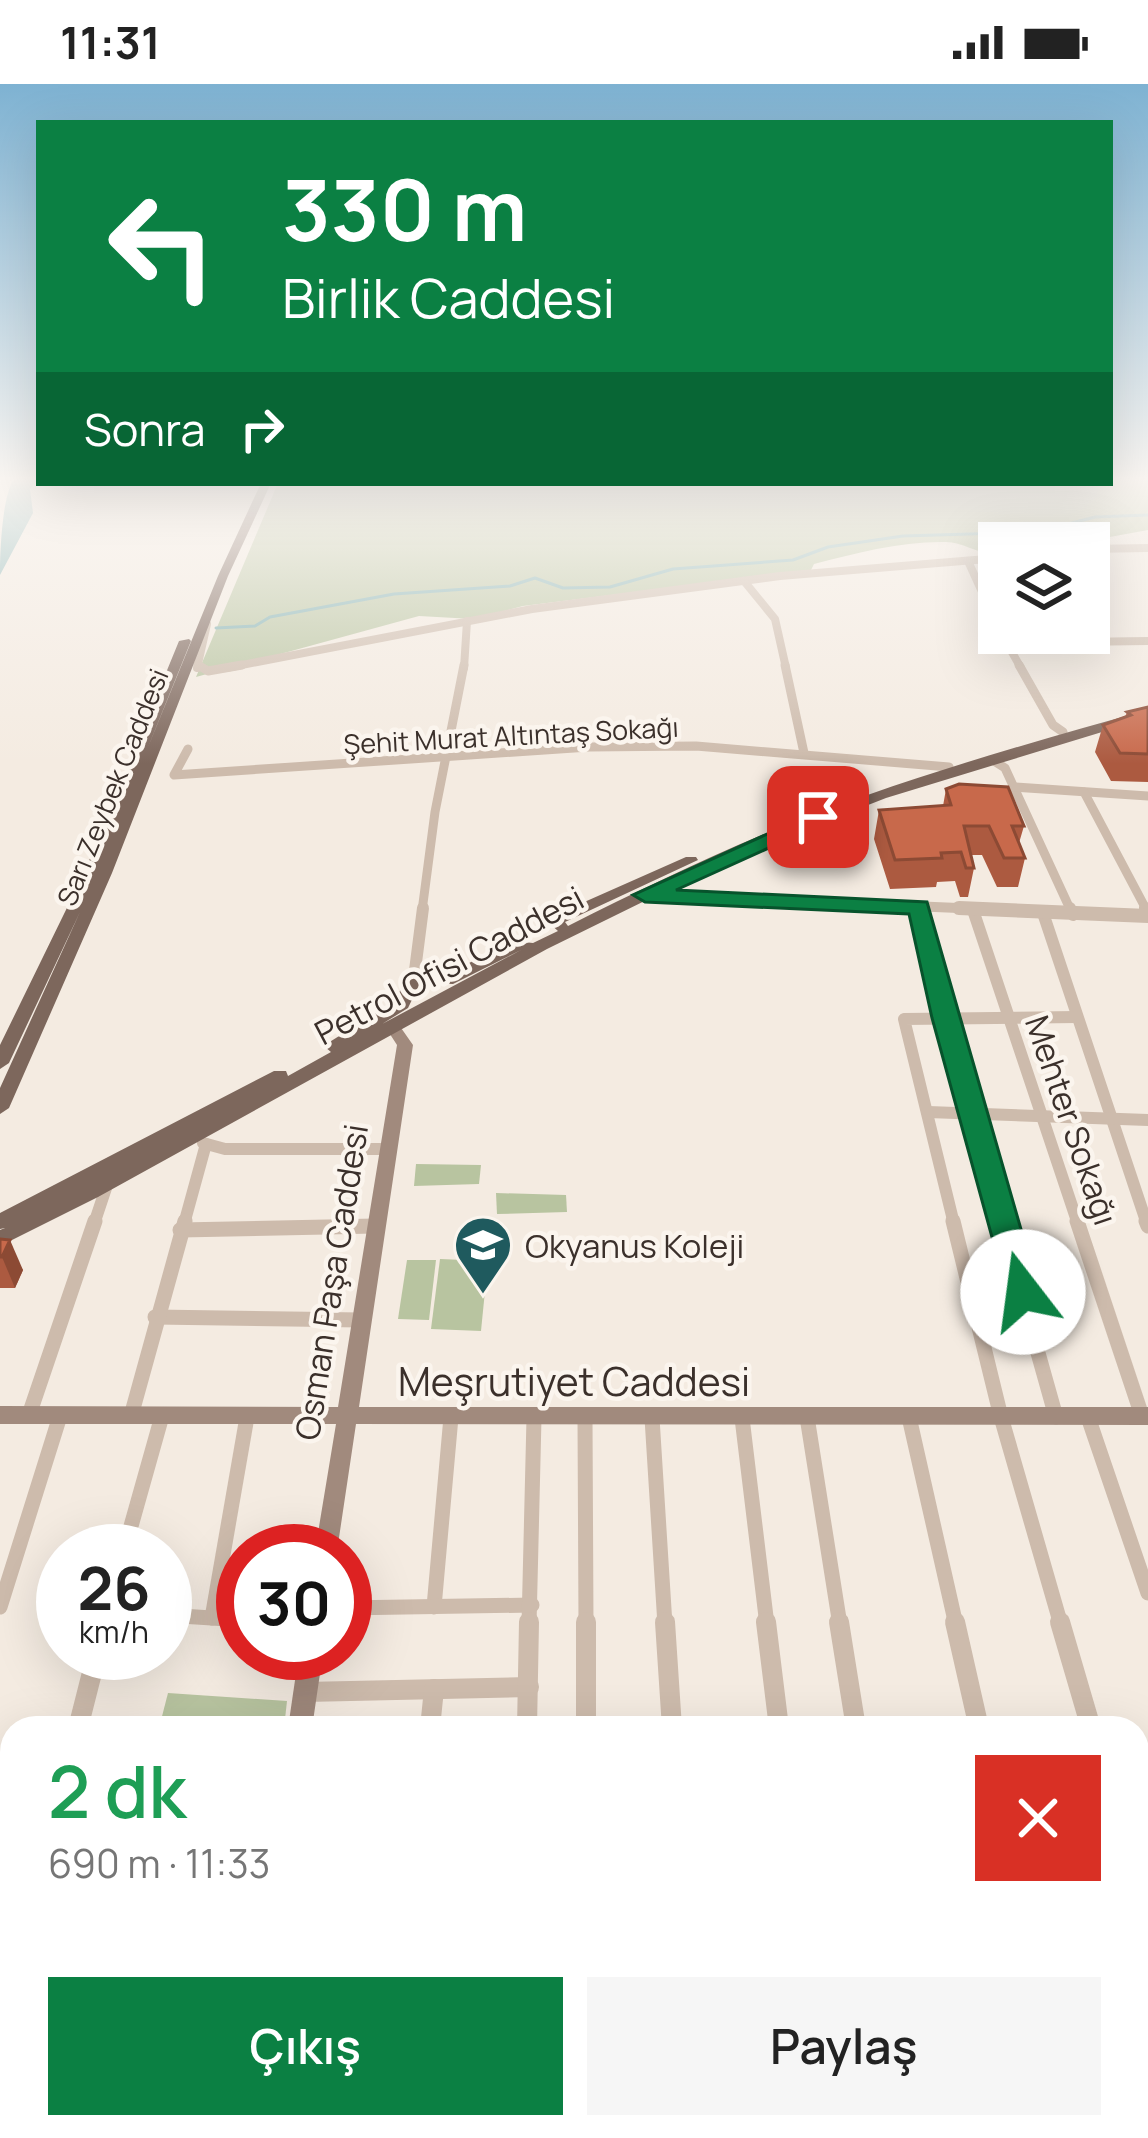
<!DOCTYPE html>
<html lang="tr">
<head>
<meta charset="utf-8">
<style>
  :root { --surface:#fff; --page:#f6f6f6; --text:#222; --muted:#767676; --accent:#0b8043 }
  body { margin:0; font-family:Manrope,sans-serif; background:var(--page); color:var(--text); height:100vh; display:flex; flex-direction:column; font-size:45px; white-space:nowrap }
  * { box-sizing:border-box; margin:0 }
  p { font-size:39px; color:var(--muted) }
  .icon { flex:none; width:66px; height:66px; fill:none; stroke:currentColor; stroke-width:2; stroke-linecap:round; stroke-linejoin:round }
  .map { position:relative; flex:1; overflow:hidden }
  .side { position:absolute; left:0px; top:1632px; width:1149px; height:423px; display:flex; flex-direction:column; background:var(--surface); border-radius:36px 36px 0 0; box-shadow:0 12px 48px #0002 }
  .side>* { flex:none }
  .guide { position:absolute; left:36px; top:36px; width:1077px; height:366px; border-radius:0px; box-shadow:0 12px 48px #0002; background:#0b8043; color:#fff; overflow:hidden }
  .tools { position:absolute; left:978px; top:438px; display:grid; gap:24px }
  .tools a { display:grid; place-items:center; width:132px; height:132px; border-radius:0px; background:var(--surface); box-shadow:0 12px 48px #0002; font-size:60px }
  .speed { position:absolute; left:36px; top:1440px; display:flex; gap:24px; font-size:60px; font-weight:700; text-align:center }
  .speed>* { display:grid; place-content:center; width:156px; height:156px; border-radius:50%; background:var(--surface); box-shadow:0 12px 48px #0002; line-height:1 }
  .speed small { font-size:30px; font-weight:400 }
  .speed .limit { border:18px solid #d22; background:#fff; color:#111 }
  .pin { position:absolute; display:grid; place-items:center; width:102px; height:102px; color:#fff; margin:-51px; border-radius:24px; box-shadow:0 6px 18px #0006 }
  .me { position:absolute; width:132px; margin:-66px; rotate:345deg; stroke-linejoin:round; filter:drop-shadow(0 0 9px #0008) }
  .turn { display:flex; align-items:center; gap:42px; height:252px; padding:0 48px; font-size:54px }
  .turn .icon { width:156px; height:156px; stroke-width:2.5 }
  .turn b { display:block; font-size:84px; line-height:102px }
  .then { display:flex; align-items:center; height:114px; padding:0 48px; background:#0003; gap:24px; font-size:45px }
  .round { display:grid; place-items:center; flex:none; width:126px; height:126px; border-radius:0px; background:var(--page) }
  .headline { display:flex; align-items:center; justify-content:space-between; height:204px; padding:0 48px }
  h1 { font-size:72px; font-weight:600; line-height:90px; color:#1e9e55 }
  .cta { display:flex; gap:24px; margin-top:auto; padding:24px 48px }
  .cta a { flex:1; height:138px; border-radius:0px; background:var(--accent); color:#fff; font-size:48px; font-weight:600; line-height:138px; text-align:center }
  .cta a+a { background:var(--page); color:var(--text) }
  .status { display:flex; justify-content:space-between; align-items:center; height:84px; padding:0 60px; background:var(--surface); direction:ltr }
  .status svg { height:33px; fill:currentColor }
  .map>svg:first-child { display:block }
</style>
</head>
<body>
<div class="status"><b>11:31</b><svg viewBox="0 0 49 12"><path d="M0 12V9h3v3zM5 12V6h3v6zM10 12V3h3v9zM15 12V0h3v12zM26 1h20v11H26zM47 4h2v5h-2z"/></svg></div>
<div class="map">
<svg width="1148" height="2054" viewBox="0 0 1148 2054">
  <rect width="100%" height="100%" fill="#f4ebe1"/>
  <!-- green -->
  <g fill="#b8c4a0">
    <path d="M1110,392H1148V446L1077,459H999V469C979,472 964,458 946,458C902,457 856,469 814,480L811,486L523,522L473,535L419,532L196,593L278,399H1110Z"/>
    <path d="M416,1080L481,1081L479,1100L414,1102Z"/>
    <path d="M496,1109L566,1111L567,1128L497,1130Z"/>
    <path d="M440,1175L488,1177L481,1247L431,1245Z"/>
    <path d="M407,1176H436L429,1236L398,1235Z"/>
    <path d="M168,1609L287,1617L284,1644H159Z"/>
    <path d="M0,1766L12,1767V2043H224L222,2054H0Z"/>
  </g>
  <!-- water -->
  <path fill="#7fb0b2" d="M16,392L39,393L30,405L33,429L0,491C0,468 2,407 16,392Z"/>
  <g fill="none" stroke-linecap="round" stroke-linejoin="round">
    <!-- stream -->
    <path stroke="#7fb0b2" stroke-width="3" d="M216,544L255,542L270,533L394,510L510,502L535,494L563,504L610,503L673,485L793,476L828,463L903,452L1037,448L1095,433L1148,431"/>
    <!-- minor-far4 -->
    <g stroke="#cdbbac" stroke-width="8">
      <path d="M1089,465L1148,464"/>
      <path d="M968,477L999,545"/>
      <path d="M744,497L775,535L786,584"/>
      <path d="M1001,549L1021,584"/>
      <path d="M1005,559L1148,557"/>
      <path d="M197,584L207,540"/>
      <path d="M226,584L532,525L780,492L999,474"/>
      <path d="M464,584L467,537"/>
    </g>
    <!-- minor-far3 -->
    <g stroke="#cdbbac" stroke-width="9">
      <path d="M198,581L208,587L242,581"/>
      <path d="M785,581L804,669"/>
      <path d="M1019,581L1053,641L1063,648"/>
      <path d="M188,665L174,691L589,663L696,662L949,683"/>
      <path d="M994,677L1005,684L1071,827"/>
      <path d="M1014,703L1148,712"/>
      <path d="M1084,708L1147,827"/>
      <path d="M422,827L435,728L464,581"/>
    </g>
    <!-- minor-far2 -->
    <g stroke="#cdbbac" stroke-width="12">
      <path d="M919,824L1002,1140"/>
      <path d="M1070,824L1073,831"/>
      <path d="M1145,824L1148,829"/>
      <path d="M973,826L1078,1140"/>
      <path d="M1043,829L1147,1140"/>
      <path d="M414,894L423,824"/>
      <path d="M928,1028L1148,1036"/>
      <path d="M203,1059L225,1065H387"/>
      <path d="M94,1140L108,1098"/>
      <path d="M184,1140L206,1060"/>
      <path d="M954,1140L904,935L1077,933"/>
    </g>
    <!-- minor-far1 -->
    <g stroke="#cdbbac" stroke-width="15">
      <path d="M953,1137L1001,1333L1061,1541"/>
      <path d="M1001,1137L1056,1333"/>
      <path d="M1077,1137L1142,1332"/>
      <path d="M1146,1137L1148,1142"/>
      <path d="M180,1146L375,1142"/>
      <path d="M155,1233L361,1236"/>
      <path d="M29,1331L95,1137"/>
      <path d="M131,1332L185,1137"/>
      <path d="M807,1333L840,1541"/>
      <path d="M909,1333L956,1541"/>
      <path d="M1088,1333L1148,1509"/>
      <path d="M585,1334L586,1541"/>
      <path d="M652,1334L665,1541"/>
      <path d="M742,1334L767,1541"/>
      <path d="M124,1467L162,1332"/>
      <path d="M0,1523L60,1332"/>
      <path d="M434,1523L451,1333"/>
      <path d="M345,1524L532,1521"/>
      <path d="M165,1531L243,1536"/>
      <path d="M212,1534L247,1333"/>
      <path d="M529,1541L534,1334"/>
    </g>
    <!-- minor -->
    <g stroke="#cdbbac" stroke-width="20">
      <path d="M586,1538V1644"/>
      <path d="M665,1538L672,1644"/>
      <path d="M766,1538L779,1644"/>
      <path d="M839,1538L856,1644"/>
      <path d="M955,1538L979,1644"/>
      <path d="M1060,1538L1091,1644"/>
      <path d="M305,1608L529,1603"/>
      <path d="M78,1644L97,1569"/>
      <path d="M430,1644L434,1605"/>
      <path d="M527,1644L529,1538"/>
      <path d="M0,1755H12"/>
      <path d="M1137,1803L1148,1841"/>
      <path d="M666,2043V2054"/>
      <path d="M826,2043L827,2054"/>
      <path d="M919,2043L920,2054"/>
      <path d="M1068,2043L1070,2054"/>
      <path d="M385,2054L386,2043"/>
      <path d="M513,2054L514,2043"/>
    </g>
    <!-- tertiary-far1 -->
    <path stroke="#cdbbac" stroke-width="10" d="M645,811L1030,827"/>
    <!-- tertiary -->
    <path stroke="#cdbbac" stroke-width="14" d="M959,824L1148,832"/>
    <!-- secondary -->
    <g fill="#a18a7d" fill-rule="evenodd">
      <path d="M394,939L399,941L413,961L359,1323H1148V1341L356,1340L337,1467H315L336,1340H0V1322L338,1323L397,961L386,944Z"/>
      <path d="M299,1569H323L312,1644H288Z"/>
      <path d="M227,2043H257L256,2054H226Z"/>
    </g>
    <!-- primary -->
    <g fill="#7d675c" fill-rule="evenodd">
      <path d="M261,399H271L228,492L112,789L9,1024L0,1030V1004L80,828L9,979L0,985V961L84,789L179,557L189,555L191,557L146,668L218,492Z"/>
      <path d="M1148,626V634L886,714L730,775L547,865L98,1113L0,1162V1146L5,1144L0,1145V1129L274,987H286L288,992L331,968L325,963L328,959L395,917L408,890L445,891L513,857L533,859L558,847L548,838L555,831L686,773H696L698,776L565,838L568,842C634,809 701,776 769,748C892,698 1021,661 1148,626ZM521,866L382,940L408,924L420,899L453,900Z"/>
    </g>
  </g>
  <!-- wall -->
  <g fill="#ac5a40">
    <path d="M1148,623V698L1111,697L1095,668L1103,641L1125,633L1127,628Z"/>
    <path d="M946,705L1024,742L1019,759L1025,774L1018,803H997L982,771H971L974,784L968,813H960L955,797L937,798L936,803L890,805L874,755L879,726L943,722Z"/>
    <path d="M0,1155L23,1186L15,1204H0Z"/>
  </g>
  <!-- shaded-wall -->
  <path fill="#8c4a34" d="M10,1156L23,1186L15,1204L2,1173Z"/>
  <!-- building -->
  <g fill="#c8694b" stroke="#8c4a34" stroke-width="3">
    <path d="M1148,623V670L1120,669L1103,641L1131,631L1127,628Z"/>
    <path d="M959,700L1008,703L1024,742H1012L1025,774H1004L989,742H964L974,784H966L961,768L941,769L942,774L895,776L879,726L951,721L946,705Z"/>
    <path d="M0,1155L10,1156L2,1173H0Z"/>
  </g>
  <!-- sky -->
  <linearGradient id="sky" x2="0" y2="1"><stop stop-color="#7eb2d2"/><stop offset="0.58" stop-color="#faf6f2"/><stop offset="1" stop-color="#faf6f2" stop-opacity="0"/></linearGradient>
  <rect width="1148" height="680" fill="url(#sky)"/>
  <!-- route -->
  <path fill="#0b8043" stroke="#07532c" stroke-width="3" d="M818,727L826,729V738L676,806L927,818L1039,1208L1034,1217H1012L1007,1208L932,934L909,830L645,818L633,811Z"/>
  <!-- icons -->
  <defs>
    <g id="school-pin" transform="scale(3)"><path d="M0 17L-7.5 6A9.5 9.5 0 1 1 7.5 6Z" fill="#1f5a5e" stroke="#fbf5ee"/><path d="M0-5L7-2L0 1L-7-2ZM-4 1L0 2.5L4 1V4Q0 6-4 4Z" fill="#fff"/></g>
  </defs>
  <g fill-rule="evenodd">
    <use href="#school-pin" x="483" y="1161"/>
  </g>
  <g text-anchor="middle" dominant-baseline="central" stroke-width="9" stroke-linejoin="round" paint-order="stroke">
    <!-- far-street labels -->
    <g font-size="27" fill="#3b302b" stroke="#fbf5ee">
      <text transform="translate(511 651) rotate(-3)">Şehit Murat Altıntaş Sokağı</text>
      <text transform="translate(112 703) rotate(-68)">Sarı Zeybek Caddesi</text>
    </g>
    <!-- street labels -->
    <g font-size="33" fill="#3b302b" stroke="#fbf5ee">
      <text transform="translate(449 881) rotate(-28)">Petrol Ofisi Caddesi</text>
      <text transform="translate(1072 1036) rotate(71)">Mehter Sokağı</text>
      <text transform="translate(331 1198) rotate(-81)">Osman Paşa Caddesi</text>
    </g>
    <!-- poi labels -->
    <g font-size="33" fill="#3b302b" stroke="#fbf5ee" text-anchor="start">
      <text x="525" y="1161">Okyanus Koleji</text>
    </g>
    <!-- near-street labels -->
    <g font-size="39" fill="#3b302b" stroke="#fbf5ee">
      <text x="574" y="1297">Meşrutiyet Caddesi</text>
    </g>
  </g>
</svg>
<div class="tools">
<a><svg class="icon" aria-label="layers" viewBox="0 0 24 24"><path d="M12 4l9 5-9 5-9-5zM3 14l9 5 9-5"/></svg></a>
</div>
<div class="speed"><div>26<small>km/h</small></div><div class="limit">30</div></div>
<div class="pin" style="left:818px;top:733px;background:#d93025"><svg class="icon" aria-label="arrive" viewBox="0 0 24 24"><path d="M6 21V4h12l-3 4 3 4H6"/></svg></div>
<svg class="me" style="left:1023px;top:1208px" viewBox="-20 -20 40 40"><circle r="19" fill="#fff"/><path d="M0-13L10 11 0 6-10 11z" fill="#0b8043"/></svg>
<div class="guide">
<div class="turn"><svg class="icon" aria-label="left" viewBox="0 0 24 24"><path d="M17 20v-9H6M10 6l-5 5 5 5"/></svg><div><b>330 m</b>Birlik Caddesi</div></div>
<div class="then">Sonra<svg class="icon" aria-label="right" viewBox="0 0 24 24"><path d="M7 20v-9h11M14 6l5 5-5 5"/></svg></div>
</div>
<section class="side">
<div class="headline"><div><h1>2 dk</h1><p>690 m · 11:33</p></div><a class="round" style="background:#d93025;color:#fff"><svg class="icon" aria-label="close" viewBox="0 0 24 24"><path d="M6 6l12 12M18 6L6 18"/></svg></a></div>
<div class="cta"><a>Çıkış</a><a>Paylaş</a></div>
</section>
</div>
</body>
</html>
